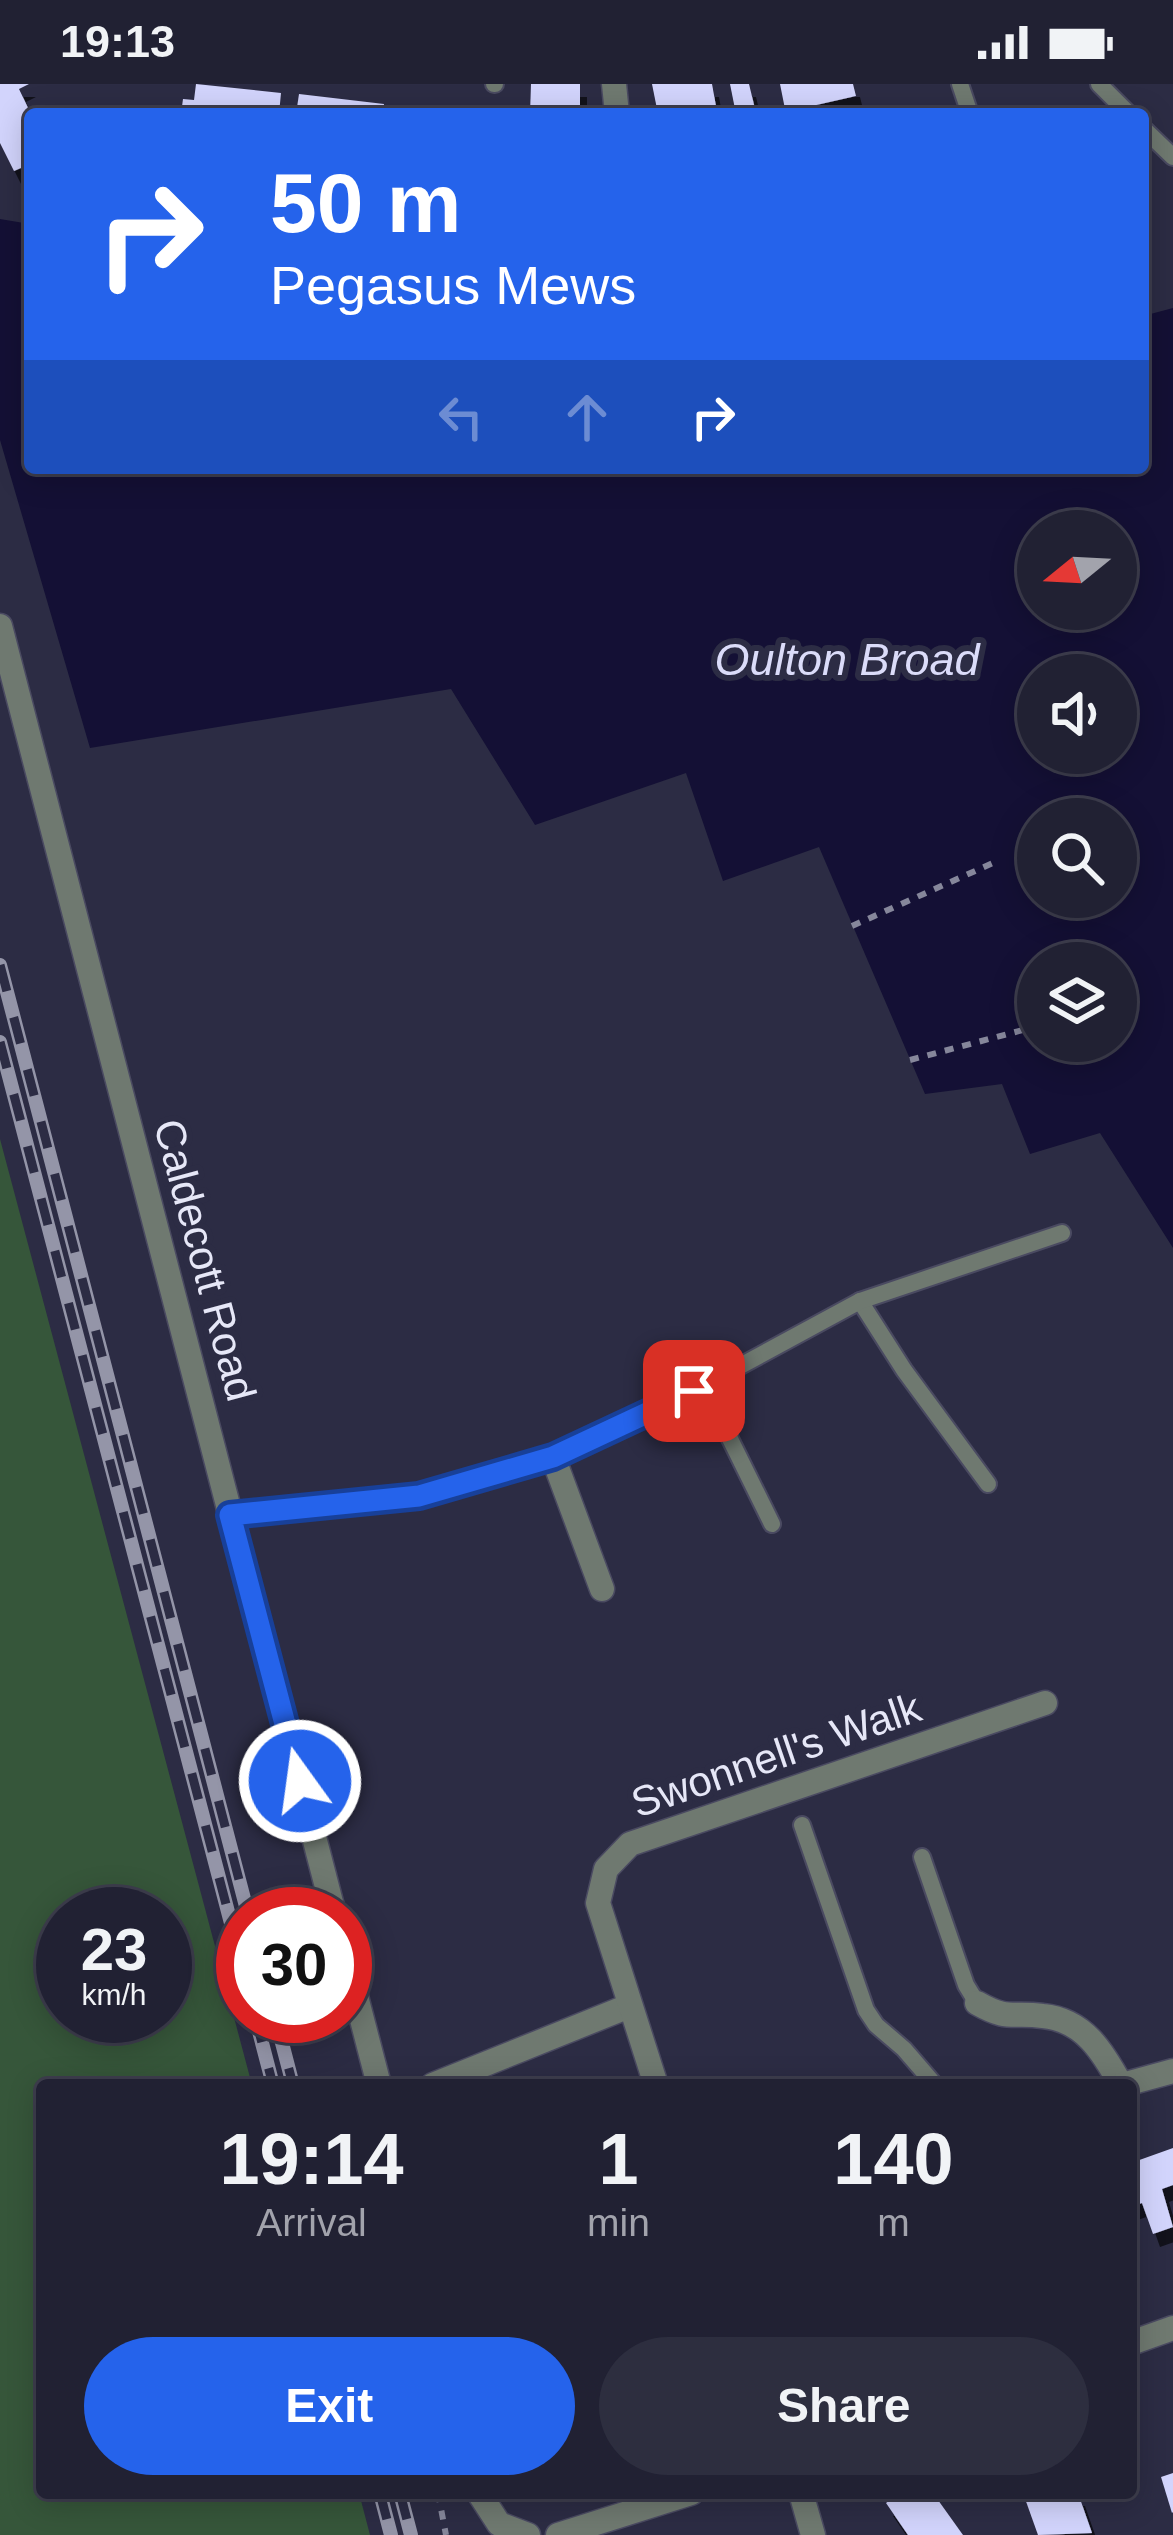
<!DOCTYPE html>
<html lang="en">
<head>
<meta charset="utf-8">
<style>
  :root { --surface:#212133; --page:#2d2e3f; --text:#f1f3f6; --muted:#a2a3ac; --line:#3e3e4e; --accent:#2563eb }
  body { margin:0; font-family:Helvetica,sans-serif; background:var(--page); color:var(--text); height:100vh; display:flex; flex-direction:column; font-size:45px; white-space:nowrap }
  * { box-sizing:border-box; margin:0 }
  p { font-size:39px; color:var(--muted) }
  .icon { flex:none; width:66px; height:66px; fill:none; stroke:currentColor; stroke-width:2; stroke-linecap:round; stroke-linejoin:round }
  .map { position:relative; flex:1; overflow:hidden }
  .sheet { position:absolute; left:36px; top:1995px; width:1101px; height:420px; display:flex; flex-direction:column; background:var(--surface); border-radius:12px; box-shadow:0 6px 30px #0003,0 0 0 3px var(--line) }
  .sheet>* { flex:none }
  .top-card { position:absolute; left:24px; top:24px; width:1125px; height:366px; border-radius:12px; box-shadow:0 6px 30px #0003,0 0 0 3px var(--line); background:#2563eb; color:#fff; overflow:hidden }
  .needle { width:78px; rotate:252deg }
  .tools { position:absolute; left:1017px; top:426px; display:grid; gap:24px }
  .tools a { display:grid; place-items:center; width:120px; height:120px; border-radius:50%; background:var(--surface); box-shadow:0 6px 30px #0003,0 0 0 3px var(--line); font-size:60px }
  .speed { position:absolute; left:36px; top:1803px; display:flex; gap:24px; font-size:60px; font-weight:700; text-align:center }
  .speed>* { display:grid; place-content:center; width:156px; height:156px; border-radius:50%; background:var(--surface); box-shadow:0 6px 30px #0003,0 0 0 3px var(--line); line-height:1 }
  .speed small { font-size:30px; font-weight:400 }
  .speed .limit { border:18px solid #d22; background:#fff; color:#111 }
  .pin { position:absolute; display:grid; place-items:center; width:102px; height:102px; color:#fff; margin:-51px; border-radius:24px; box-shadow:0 6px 18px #0006 }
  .me { position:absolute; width:132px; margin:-66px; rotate:346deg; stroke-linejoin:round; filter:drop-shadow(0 0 9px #0008) }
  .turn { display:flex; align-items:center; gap:42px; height:252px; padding:0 48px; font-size:54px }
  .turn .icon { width:156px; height:156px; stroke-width:2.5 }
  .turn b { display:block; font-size:84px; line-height:102px }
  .lanes { display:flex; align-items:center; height:114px; padding:0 48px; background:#0003; justify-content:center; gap:60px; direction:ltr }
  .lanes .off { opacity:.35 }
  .eta { display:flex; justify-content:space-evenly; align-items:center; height:204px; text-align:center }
  .eta b { font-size:72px; font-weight:800; line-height:84px }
  .button { display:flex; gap:24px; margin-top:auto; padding:24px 48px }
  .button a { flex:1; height:138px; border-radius:72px; background:var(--accent); color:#fff; font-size:48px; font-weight:800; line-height:138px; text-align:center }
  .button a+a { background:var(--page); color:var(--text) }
  .status { display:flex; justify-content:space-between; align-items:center; height:84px; padding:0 60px; background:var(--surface); direction:ltr }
  .status svg { height:33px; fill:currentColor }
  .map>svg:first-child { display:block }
</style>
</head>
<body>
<div class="status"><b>19:13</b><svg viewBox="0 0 49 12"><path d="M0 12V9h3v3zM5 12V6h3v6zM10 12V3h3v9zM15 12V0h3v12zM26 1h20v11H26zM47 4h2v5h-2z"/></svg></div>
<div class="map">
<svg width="1173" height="2451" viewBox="0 0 1173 2451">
  <defs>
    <filter id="shadow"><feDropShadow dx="7" dy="13" stdDeviation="0" flood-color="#0009"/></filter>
  </defs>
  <rect width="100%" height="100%" fill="#2c2c44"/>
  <!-- green -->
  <path fill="#36563a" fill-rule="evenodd" d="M0,1055L252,2001H42V2409H359L370,2451H0ZM63,1830H165V1932H63Z"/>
  <!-- water -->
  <path fill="#141035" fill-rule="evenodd" d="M0,135L30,140V384H1143V232L1173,224V1164L1100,1049L1030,1070L1002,1000L925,1010L819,763L723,797L686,689L535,741L451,605L90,664L0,356ZM1038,447H1116V525H1038ZM1038,591H1116V669H1038ZM1038,735H1116V813H1038ZM1038,879H1116V957H1038Z"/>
  <!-- building -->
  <g fill="#d2d4fc" filter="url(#shadow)">
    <path d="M0,0H29L19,5L30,28V80L14,87L0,59Z"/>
    <path d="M196,0L281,9L279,30H181L183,15L194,16Z"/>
    <path d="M531,0H580V30H530Z"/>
    <path d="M652,0H712L716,22L658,30Z"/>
    <path d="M730,0H749L756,29L736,30Z"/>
    <path d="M780,0H853L856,12L803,24L804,30H786Z"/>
    <path d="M299,10L384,20L383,30H296Z"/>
    <path d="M1173,2064V2101L1162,2105L1173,2143L1153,2150L1142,2119L1131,2123V2079Z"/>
    <path d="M1173,2389V2428L1172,2429L1161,2393Z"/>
    <path d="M900,2409H933L963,2451H908L886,2419Z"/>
    <path d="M1023,2409H1078L1092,2449L1038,2451Z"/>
  </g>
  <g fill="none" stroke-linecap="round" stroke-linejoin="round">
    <!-- lane casing -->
    <g stroke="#4a4a61" stroke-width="20">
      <g id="lane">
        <path d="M494,0H495"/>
        <path d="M960,0L970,30"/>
        <path d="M1099,0L1129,30"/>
        <path d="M1143,44L1173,73"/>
        <path d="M860,1217L904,1286L988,1400"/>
        <path d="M704,1302L772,1440"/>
        <path d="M694,1307L860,1217L1062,1149"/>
        <path d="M802,1741L866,1926L876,1941L904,1965L935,2001"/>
        <path d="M922,1773L966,1901L977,1919"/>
      </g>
    </g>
    <!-- street casing -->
    <g stroke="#4a4a61" stroke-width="27">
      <g id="street">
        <path d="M614,0L617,30"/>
        <path d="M0,542L334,1830"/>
        <path d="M553,1373L602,1505"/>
        <path d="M230,1431L419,1412L553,1373L694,1307"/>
        <path d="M345,1870L379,2001"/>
        <path d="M977,1919C1009,1937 1010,1928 1043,1932C1084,1936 1103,1968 1121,2001"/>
        <path d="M433,2001L629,1922"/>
        <path d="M656,2001L598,1819L606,1785L630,1760L1045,1619"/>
        <path d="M1122,2001L1173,1987"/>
        <path d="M1131,2259L1173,2244"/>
        <path d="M479,2409L499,2440L528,2451"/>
        <path d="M801,2409L813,2451"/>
        <path d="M558,2451L691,2409"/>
      </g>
    </g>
    <!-- path -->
    <g stroke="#86879b" stroke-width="6" stroke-dasharray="9 9" stroke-linecap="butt">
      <path d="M852,842L993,779"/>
      <path d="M1037,900L1038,904"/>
      <path d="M910,976L1038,942"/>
      <path d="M438,2409L446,2451"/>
    </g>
    <!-- lane -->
    <use href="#lane" stroke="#6f7970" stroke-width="16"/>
    <!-- street -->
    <use href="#street" stroke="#6f7970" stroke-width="24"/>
    <!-- rail casing -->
    <g stroke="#9495a8" stroke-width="14">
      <g id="rail">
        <path d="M0,881L248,1830"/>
        <path d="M0,958L243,1885"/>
        <path d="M255,1932L273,2001"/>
        <path d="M275,1932L293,2001"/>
        <path d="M380,2409L391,2451"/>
        <path d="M400,2409L411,2451"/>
      </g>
    </g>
    <!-- rail -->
    <use href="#rail" stroke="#2c2c44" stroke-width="9" stroke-dasharray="27" stroke-linecap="butt"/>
  </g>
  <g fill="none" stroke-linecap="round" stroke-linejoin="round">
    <!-- route casing -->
    <g stroke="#184099" stroke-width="30">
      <path id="route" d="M300,1697L230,1431L419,1412L553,1373L694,1307"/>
    </g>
    <!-- route -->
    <use href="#route" stroke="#2563eb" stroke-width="21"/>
  </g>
  <g text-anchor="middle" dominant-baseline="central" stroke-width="12" stroke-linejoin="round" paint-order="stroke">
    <!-- street labels -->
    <g font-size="42" fill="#e6e7f7" stroke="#2c2c44">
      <text transform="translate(205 1176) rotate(75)">Caldecott Road</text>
      <text transform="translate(776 1671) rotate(-19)">Swonnell's Walk</text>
    </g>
    <!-- water labels -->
    <g font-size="45" font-style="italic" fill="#dbdcf9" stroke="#2c2c44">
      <text x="847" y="575">Oulton Broad</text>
    </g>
  </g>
</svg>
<div class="tools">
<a><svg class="needle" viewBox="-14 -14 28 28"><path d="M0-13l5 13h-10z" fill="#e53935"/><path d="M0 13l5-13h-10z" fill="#a2a3ac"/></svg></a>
<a><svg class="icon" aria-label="sound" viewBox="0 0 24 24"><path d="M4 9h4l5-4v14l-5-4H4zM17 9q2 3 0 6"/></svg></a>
<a><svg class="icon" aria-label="search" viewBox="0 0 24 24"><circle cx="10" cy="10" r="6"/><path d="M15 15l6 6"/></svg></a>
<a><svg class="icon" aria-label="layers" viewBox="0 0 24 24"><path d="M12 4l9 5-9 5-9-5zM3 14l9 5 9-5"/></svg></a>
</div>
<div class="speed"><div>23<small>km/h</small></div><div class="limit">30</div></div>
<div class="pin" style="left:694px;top:1307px;background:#d93025"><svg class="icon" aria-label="arrive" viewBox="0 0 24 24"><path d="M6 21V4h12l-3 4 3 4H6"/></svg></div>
<svg class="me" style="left:300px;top:1697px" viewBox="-20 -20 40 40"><circle r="17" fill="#2563eb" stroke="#fff" stroke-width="3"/><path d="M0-11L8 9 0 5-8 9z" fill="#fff"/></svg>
<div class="top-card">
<div class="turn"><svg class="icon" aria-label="right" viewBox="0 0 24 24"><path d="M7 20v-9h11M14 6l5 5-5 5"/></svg><div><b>50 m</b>Pegasus Mews</div></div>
<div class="lanes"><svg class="icon off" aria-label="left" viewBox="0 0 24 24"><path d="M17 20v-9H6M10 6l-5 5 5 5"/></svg><svg class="icon off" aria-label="ahead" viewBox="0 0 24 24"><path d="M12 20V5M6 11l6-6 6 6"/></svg><svg class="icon" aria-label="right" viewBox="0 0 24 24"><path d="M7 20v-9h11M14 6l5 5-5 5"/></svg></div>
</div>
<section class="sheet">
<div class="eta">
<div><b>19:14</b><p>Arrival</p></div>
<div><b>1</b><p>min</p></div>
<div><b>140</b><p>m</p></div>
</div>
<div class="button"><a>Exit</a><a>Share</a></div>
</section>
</div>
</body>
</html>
